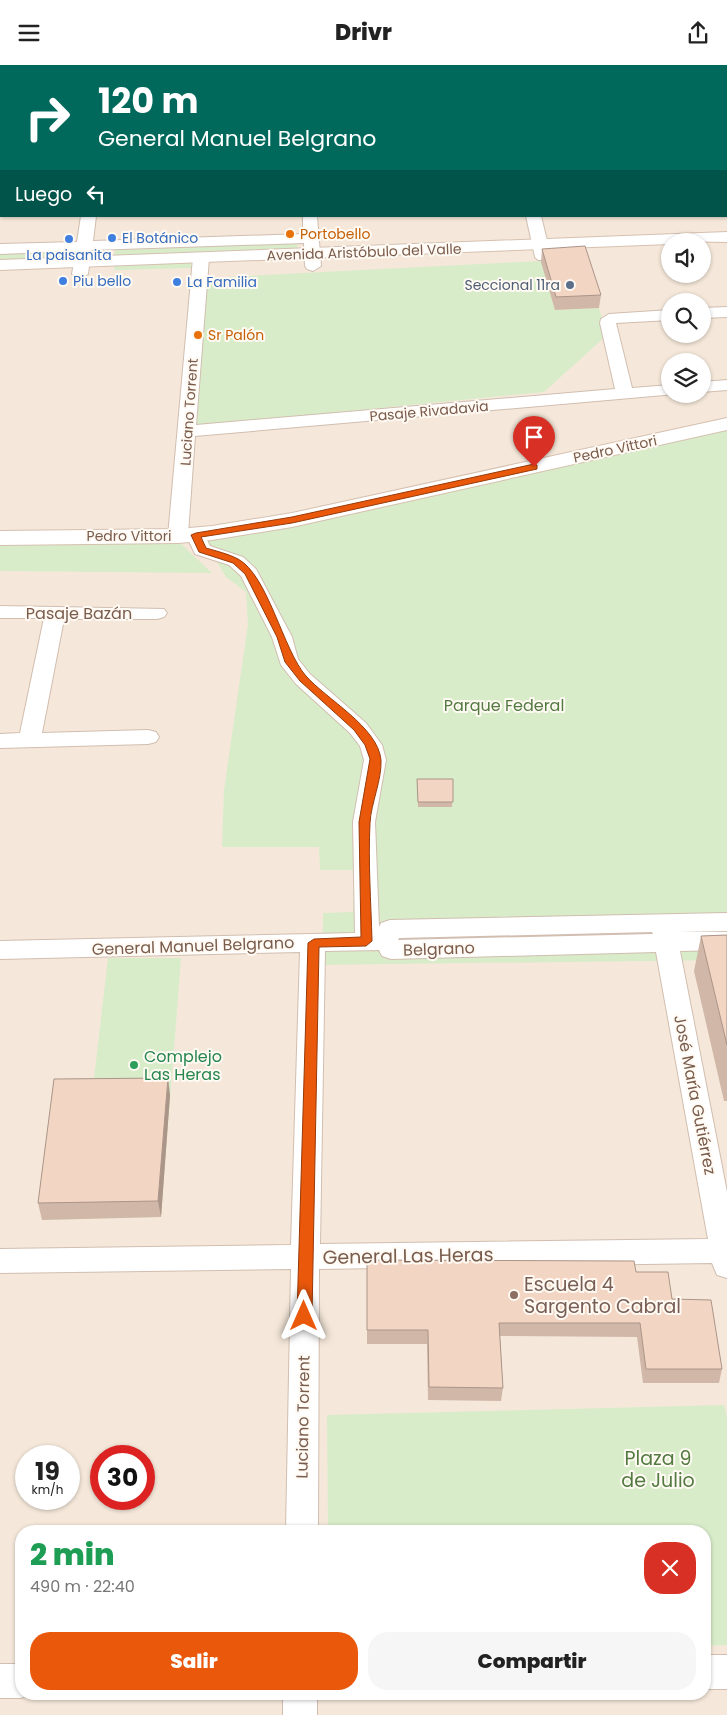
<!DOCTYPE html>
<html lang="es">
<head>
<meta charset="utf-8">
<style>
  :root { --surface:#fff; --page:#f6f6f6; --text:#222; --muted:#767676; --accent:#ea580c }
  body { margin:0; font-family:Poppins,sans-serif; background:var(--page); color:var(--text); height:100vh; display:flex; flex-direction:column; font-size:19px; white-space:nowrap }
  * { box-sizing:border-box; margin:0 }
  p { font-size:16px; color:var(--muted) }
  .icon { flex:none; width:28px; height:28px; fill:none; stroke:currentColor; stroke-width:2; stroke-linecap:round; stroke-linejoin:round }
  .map { position:relative; flex:1; overflow:hidden }
  .panel { position:absolute; left:15px; top:1460px; width:696px; height:175px; display:flex; flex-direction:column; background:var(--surface); border-radius:20px; box-shadow:0 1px 4px #0004 }
  .panel>* { flex:none }
  .banner { position:absolute; left:0px; top:0px; width:728px; height:152px; box-shadow:0 1px 4px #0004; background:#00695c; color:#fff; overflow:hidden }
  .fabs { position:absolute; left:661px; top:168px; display:grid; gap:10px }
  .fabs a { display:grid; place-items:center; width:50px; height:50px; border-radius:50%; background:var(--surface); box-shadow:0 1px 4px #0004; font-size:25px }
  .speed { position:absolute; left:15px; top:1380px; display:flex; gap:10px; font-size:25px; font-weight:700; text-align:center }
  .speed>* { display:grid; place-content:center; width:65px; height:65px; border-radius:50%; background:var(--surface); box-shadow:0 1px 4px #0004; line-height:1 }
  .speed small { font-size:12px; font-weight:400 }
  .speed .limit { border:8px solid #d22; background:#fff; color:#111 }
  .pin { position:absolute; display:grid; place-items:center; width:42px; height:42px; color:#fff; margin:-51px -21px; border-radius:50% 50% 50% 0; rotate:-45deg; box-shadow:0 0 5px #0007 }
  .pin .icon { rotate:45deg }
  .me { position:absolute; width:55px; margin:-28px; rotate:0deg; stroke-linejoin:round; filter:drop-shadow(0 0 4px #0008) }
  .turn { display:flex; align-items:center; gap:18px; height:105px; padding:0 15px; font-size:22px }
  .turn .icon { width:65px; height:65px; stroke-width:2.5 }
  .turn b { display:block; font-size:35px; line-height:42px }
  .then { display:flex; align-items:center; height:48px; padding:0 15px; background:#0003; gap:10px; font-size:19px }
  .round { display:grid; place-items:center; flex:none; width:52px; height:52px; border-radius:20px; background:var(--page) }
  .overview { display:flex; align-items:center; justify-content:space-between; height:85px; padding:0 15px }
  h1 { font-size:30px; font-weight:800; line-height:38px; color:#1e9e55 }
  .action { display:flex; gap:10px; margin-top:auto; padding:10px 15px }
  .action a { flex:1; height:58px; border-radius:20px; background:var(--accent); color:#fff; font-size:20px; font-weight:800; line-height:58px; text-align:center }
  .action a+a { background:var(--page); color:var(--text) }
  header { display:flex; justify-content:space-between; align-items:center; height:65px; padding:0 15px; background:var(--surface); font-size:22px; font-weight:800 }
  .map>svg:first-child { display:block }
</style>
</head>
<body>
<header><svg class="icon" aria-label="menu" viewBox="0 0 24 24"><path d="M4 6h16M4 12h16M4 18h16"/></svg>Drivr<svg class="icon" aria-label="share" viewBox="0 0 24 24"><path d="M12 15V3M7 8l5-5 5 5M5 13v7h14v-7"/></svg></header>
<div class="map">
<svg width="727" height="1650" viewBox="0 0 727 1650">
  <rect width="100%" height="100%" fill="#fdf6ec"/>
  <!-- residential -->
  <path fill="#f5e8da" fill-rule="evenodd" d="M0,0H727V1650H0ZM1,1H726V151H1ZM670,176H702V209H670ZM670,236H702V269H670ZM670,296H702V329H670ZM26,1391H69V1434H26ZM101,1391H144V1434H101ZM21,1466H705V1629H21Z"/>
  <!-- green -->
  <g fill="#d8ecc9">
    <path d="M297,178L298,185L114,193L115,185Z"/>
    <path d="M65,187L63,195L0,197V189Z"/>
    <path d="M191,196V203L114,205L115,199Z"/>
    <path d="M541,196L555,245L599,243L607,270L544,327L197,361L206,213Z"/>
    <path d="M727,364V895L312,900L323,866V848L353,847L354,805H320L319,782H222L224,725L248,559L246,527L226,512L202,473Z"/>
    <path d="M0,475H177L212,508L0,506Z"/>
    <path d="M108,893H181L161,1152L42,1155L57,1032L92,1031Z"/>
    <path d="M724,1340L727,1353V1580L705,1581V1466H328L327,1350Z"/>
  </g>
  <g fill="none" stroke-linecap="round" stroke-linejoin="round">
    <!-- street casing -->
    <g stroke="#d1beb0" stroke-width="2">
      <g id="street">
        <path d="M305,0H317L318,1H305Z"/>
        <path d="M497,0H510L511,1H497Z"/>
        <path d="M689,0H701L702,1H689Z"/>
        <rect x="726" y="34" width="1" height="8"/>
        <rect x="0" y="39" width="1" height="8"/>
        <rect x="726" y="80" width="1" height="10"/>
        <path d="M81,151H96L93,176L303,169V151H317L321,201L313,206L307,204L305,201L304,178L91,185L88,209L80,214L72,209L76,186L0,189V179L77,177Z"/>
        <path d="M526,151H541L551,192L548,195H538L535,192Z"/>
        <path d="M201,188L209,193L196,360L615,324L600,258L601,254L609,249L670,245V255L616,258L632,323L670,320V329H676L195,371L188,469L196,465L203,467L210,481L243,492L256,504L292,572L298,594L310,609L366,658L382,680L386,695L375,757L379,862L381,858L390,855L727,848V866L677,867H727V885L680,886L727,1127V1213L717,1210L712,1198L319,1204L318,1466H286L291,1204L0,1208V1184L291,1180L300,887L0,894V876L355,868L353,757L364,695L360,681L350,668L296,619L281,600L272,572L241,511L229,500L195,489L187,472L178,477L171,475L168,471L193,193ZM652,867L653,869L398,875L399,873ZM379,885L382,891L391,894L656,887L708,1174L320,1179L325,886Z"/>
        <path d="M727,242V252L702,253V243Z"/>
        <path d="M727,315V325L702,327V317Z"/>
        <path d="M0,541L164,544L167,548L164,552L157,554H64L42,668L148,665L156,667L159,672L156,677L148,679L0,683V669L20,668L44,553H0Z"/>
        <rect x="705" y="1590" width="22" height="34"/>
        <path d="M0,1599H21V1629H31L21,1633H0Z"/>
        <rect x="283" y="1629" width="34" height="21"/>
      </g>
    </g>
    <!-- secondary casing -->
    <g stroke="#d6c0b0" stroke-width="2">
      <g id="secondary">
        <path d="M727,167V177L670,176V179L0,205V195Z"/>
        <path d="M727,353V365L292,462L212,475L178,478L0,480V466L178,464L212,461L292,448Z"/>
      </g>
    </g>
    <!-- street -->
    <use href="#street" fill="#fff" fill-rule="evenodd"/>
    <!-- secondary -->
    <use href="#secondary" fill="#fff" fill-rule="evenodd"/>
  </g>
  <!-- wall -->
  <g fill="#d1b7a8">
    <path d="M542,184L601,230L599,243L555,245L541,197Z"/>
    <path d="M417,714H453L452,742H418Z"/>
    <path d="M727,870V1036H724L694,906L701,871Z"/>
    <path d="M170,1030L161,1152L42,1155L38,1138Z"/>
    <path d="M367,1195L636,1207L672,1234L722,1304L719,1318H643L637,1272L500,1271L503,1323L501,1336L428,1335L427,1279H367Z"/>
  </g>
  <!-- shaded-wall -->
  <path fill="#aa9588" d="M168,1013L170,1030L161,1152L158,1136Z"/>
  <!-- building -->
  <g fill="#f3d5c3" stroke="#aa9588">
    <path d="M585,181L601,230L556,232L542,184Z"/>
    <path d="M417,714H453V737H418Z"/>
    <path d="M727,870V980L701,871Z"/>
    <path d="M168,1013L158,1136L38,1138L54,1014Z"/>
    <path d="M367,1195L634,1196L636,1207H668L672,1234L711,1235L722,1304H646L640,1258H499L503,1323L429,1322L428,1265H367Z"/>
  </g>
  <!-- route -->
  <path fill="#ea580c" stroke="#983908" d="M534,399L537,400V404L292,458L201,472L206,483C216,486 229,489 238,494C268,510 283,585 306,611C326,634 378,662 381,695C382,715 371,738 370,758C368,797 371,837 372,876L366,881L319,882L312,1251L309,1255L304,1257L300,1255L297,1251L308,878L314,874L361,872L359,757L370,694L365,680L354,665L300,616L285,597L277,572L245,509L233,498L199,487L191,470L196,468L292,452Z"/>
  <!-- markers -->
  <g fill="#e8710a" stroke="#fffaf3" stroke-width="2">
    <circle cx="290" cy="169" r="5"/>
    <circle cx="198" cy="270" r="5"/>
  </g>
  <g fill="#3f7fe0" stroke="#fffaf3" stroke-width="2">
    <circle cx="112" cy="173" r="5"/>
    <circle cx="69" cy="174" r="5"/>
    <circle cx="63" cy="216" r="5"/>
    <circle cx="177" cy="217" r="5"/>
  </g>
  <circle fill="#5c6f8a" stroke="#fffaf3" stroke-width="2" cx="570" cy="220" r="5"/>
  <circle fill="#2e9e5b" stroke="#fffaf3" stroke-width="2" cx="134" cy="1000" r="5"/>
  <circle fill="#8d6e63" stroke="#fffaf3" stroke-width="2" cx="514" cy="1230" r="5"/>
  <g text-anchor="middle" dominant-baseline="central" stroke-width="4" stroke-linejoin="round" paint-order="stroke">
    <!-- far-food labels -->
    <g font-size="14" fill="#c56008" stroke="#fffaf3" text-anchor="start">
      <text x="300" y="169">Portobello</text>
      <text x="208" y="270">Sr Palón</text>
    </g>
    <!-- far-shop labels -->
    <g font-size="14" fill="#366cbe" stroke="#fffaf3" text-anchor="start">
      <text x="122" y="173">El Botánico</text>
      <text x="69" y="190" text-anchor="middle">La paisanita</text>
      <text x="73" y="216">Piu bello</text>
      <text x="187" y="217">La Familia</text>
    </g>
    <!-- far-street labels -->
    <g font-size="14" fill="#7a5c4d" stroke="#fffaf3">
      <text transform="translate(364 187) rotate(-2)">Avenida Aristóbulo del Valle</text>
      <text transform="translate(429 346) rotate(-5)">Pasaje Rivadavia</text>
      <text transform="translate(189 347) rotate(-86)">Luciano Torrent</text>
      <text transform="translate(615 384) rotate(-12)">Pedro Vittori</text>
      <text x="129" y="471">Pedro Vittori</text>
    </g>
    <!-- far-service labels -->
    <g font-size="14" fill="#4e5e75" stroke="#fffaf3" text-anchor="end">
      <text x="560" y="220">Seccional 11ra</text>
    </g>
    <!-- street labels -->
    <g font-size="16" fill="#7a5c4d" stroke="#fffaf3">
      <text x="79" y="548">Pasaje Bazán</text>
      <text transform="translate(193 881) rotate(-2)">General Manuel Belgrano</text>
      <text transform="translate(439 884) rotate(-2)">Belgrano</text>
      <text transform="translate(695 1030) rotate(79)">José María Gutiérrez</text>
      <text transform="translate(303 1352) rotate(-89)">Luciano Torrent</text>
    </g>
    <!-- park labels -->
    <g font-size="16" fill="#537a41" stroke="#fffaf3">
      <text x="504" y="640">Parque Federal</text>
    </g>
    <!-- leisure labels -->
    <g font-size="16" fill="#27864d" stroke="#fffaf3" text-anchor="start">
      <text x="144" y="991">Complejo<tspan x="144" dy="18">Las Heras</tspan></text>
    </g>
    <!-- near-street labels -->
    <g font-size="19" fill="#7a5c4d" stroke="#fffaf3">
      <text transform="translate(408 1191) rotate(-1)">General Las Heras</text>
    </g>
    <!-- near-education labels -->
    <g font-size="19" fill="#785e54" stroke="#fffaf3" text-anchor="start">
      <text x="524" y="1219">Escuela 4<tspan x="524" dy="22">Sargento Cabral</tspan></text>
    </g>
    <!-- near-park labels -->
    <g font-size="19" fill="#537a41" stroke="#fffaf3">
      <text x="658" y="1393">Plaza 9<tspan x="658" dy="22">de Julio</tspan></text>
    </g>
  </g>
</svg>
<div class="fabs">
<a><svg class="icon" aria-label="sound" viewBox="0 0 24 24"><path d="M4 9h4l5-4v14l-5-4H4zM17 9q2 3 0 6"/></svg></a>
<a><svg class="icon" aria-label="search" viewBox="0 0 24 24"><circle cx="10" cy="10" r="6"/><path d="M15 15l6 6"/></svg></a>
<a><svg class="icon" aria-label="layers" viewBox="0 0 24 24"><path d="M12 4l9 5-9 5-9-5zM3 14l9 5 9-5"/></svg></a>
</div>
<div class="speed"><div>19<small>km/h</small></div><div class="limit">30</div></div>
<div class="pin" style="left:534px;top:402px;background:#d93025"><svg class="icon" aria-label="arrive" viewBox="0 0 24 24"><path d="M6 21V4h12l-3 4 3 4H6"/></svg></div>
<svg class="me" style="left:304px;top:1251px" viewBox="-20 -20 40 40"><path d="M0-17L14 15 0 8-14 15z" fill="#ea580c" stroke="#fff" stroke-width="4"/></svg>
<div class="banner">
<div class="turn"><svg class="icon" aria-label="right" viewBox="0 0 24 24"><path d="M7 20v-9h11M14 6l5 5-5 5"/></svg><div><b>120 m</b>General Manuel Belgrano</div></div>
<div class="then">Luego<svg class="icon" aria-label="left" viewBox="0 0 24 24"><path d="M17 20v-9H6M10 6l-5 5 5 5"/></svg></div>
</div>
<section class="panel">
<div class="overview"><div><h1>2 min</h1><p>490 m · 22:40</p></div><a class="round" style="background:#d93025;color:#fff"><svg class="icon" aria-label="close" viewBox="0 0 24 24"><path d="M6 6l12 12M18 6L6 18"/></svg></a></div>
<div class="action"><a>Salir</a><a>Compartir</a></div>
</section>
</div>
</body>
</html>
